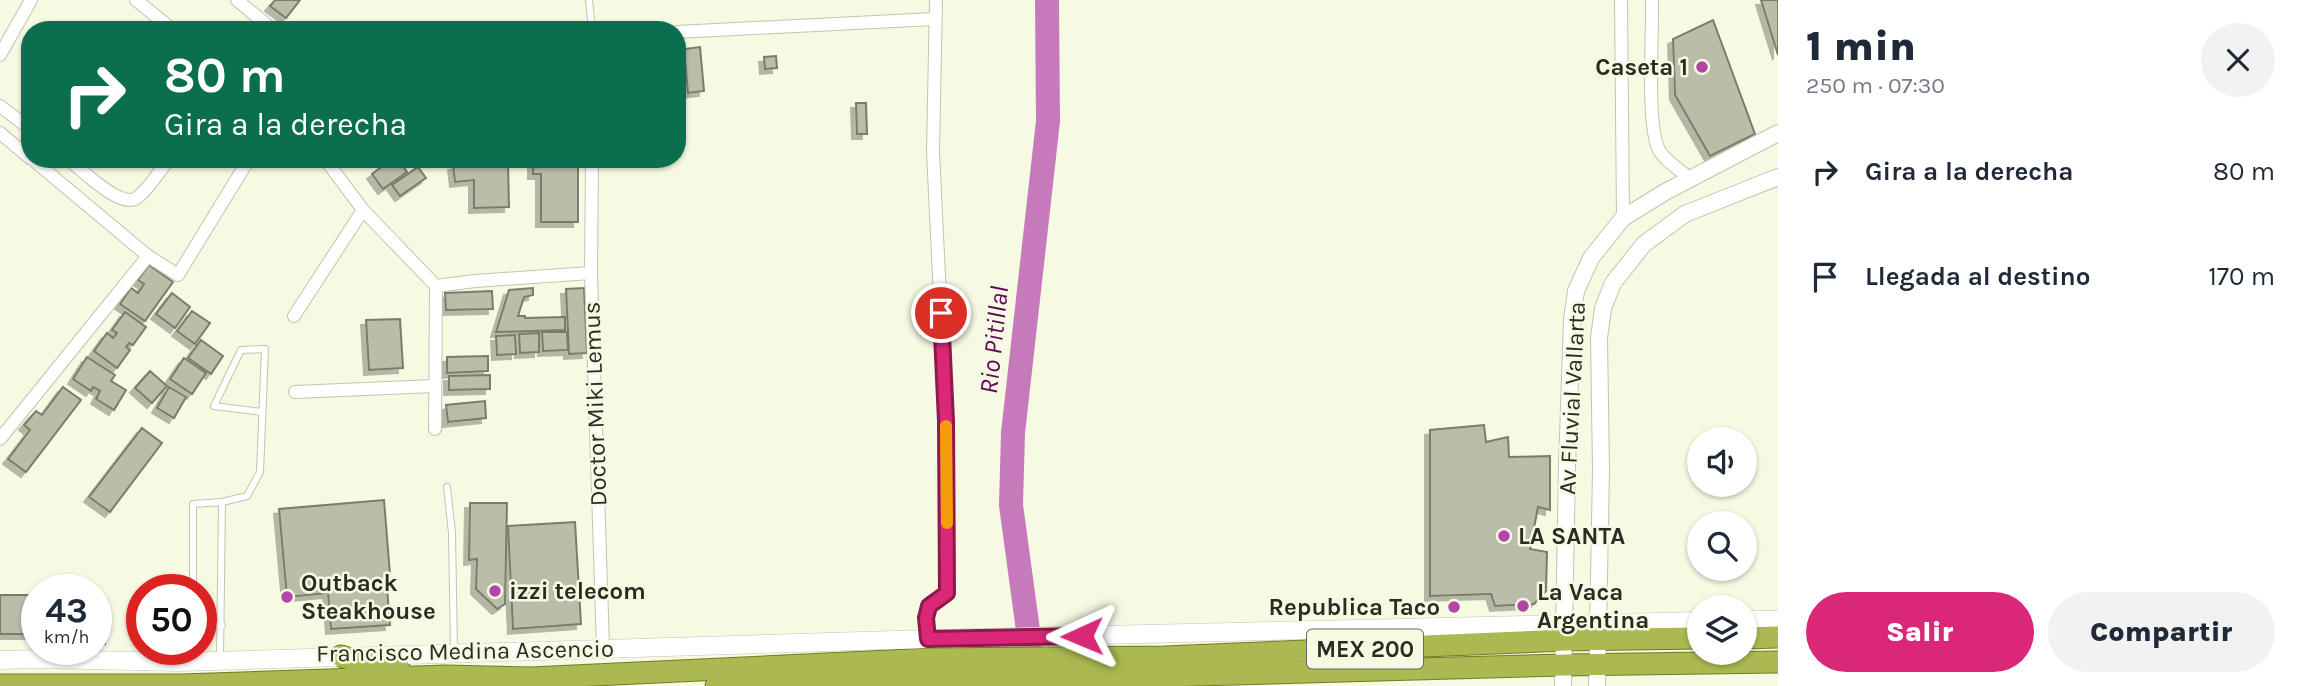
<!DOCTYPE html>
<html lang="es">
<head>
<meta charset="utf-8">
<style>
  :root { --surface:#fff; --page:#f2f2f3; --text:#1f2937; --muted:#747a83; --accent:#db2777 }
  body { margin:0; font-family:Karla,sans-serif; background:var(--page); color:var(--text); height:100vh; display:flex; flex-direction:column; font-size:26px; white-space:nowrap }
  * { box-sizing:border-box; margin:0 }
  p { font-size:23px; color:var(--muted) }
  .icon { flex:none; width:38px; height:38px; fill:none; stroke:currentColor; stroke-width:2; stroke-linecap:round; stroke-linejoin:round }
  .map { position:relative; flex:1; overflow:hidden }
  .drawer { display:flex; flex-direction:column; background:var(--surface); width:525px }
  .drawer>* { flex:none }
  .top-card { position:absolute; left:21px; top:21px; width:665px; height:147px; border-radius:28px; box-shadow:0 2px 5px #0004; background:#0b6e4f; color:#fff; overflow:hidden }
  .buttons { position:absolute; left:1687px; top:427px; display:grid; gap:14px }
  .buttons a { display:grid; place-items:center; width:70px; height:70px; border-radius:50%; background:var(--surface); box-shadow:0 2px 5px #0004; font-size:35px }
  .speed { position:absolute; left:21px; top:574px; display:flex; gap:14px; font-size:35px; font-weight:700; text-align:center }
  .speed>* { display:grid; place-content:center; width:91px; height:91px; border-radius:50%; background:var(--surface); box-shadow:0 2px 5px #0004; line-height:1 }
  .speed small { font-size:18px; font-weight:400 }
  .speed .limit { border:10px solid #d22; background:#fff; color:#111 }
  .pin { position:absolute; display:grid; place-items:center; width:60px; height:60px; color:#fff; margin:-30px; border:4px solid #fff; border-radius:50%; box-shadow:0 2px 7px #0007 }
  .me { position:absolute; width:77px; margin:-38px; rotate:269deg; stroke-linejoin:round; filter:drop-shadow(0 0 5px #0008) }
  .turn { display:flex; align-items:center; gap:24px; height:147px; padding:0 28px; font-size:32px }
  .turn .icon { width:91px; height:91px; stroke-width:2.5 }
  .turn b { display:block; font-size:49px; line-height:60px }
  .round { display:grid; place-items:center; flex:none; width:74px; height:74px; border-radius:37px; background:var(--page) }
  .headline { display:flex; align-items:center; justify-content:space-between; height:119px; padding:0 28px }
  h1 { font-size:42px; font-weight:800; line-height:52px }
  .action { display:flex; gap:14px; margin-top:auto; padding:14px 28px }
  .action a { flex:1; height:80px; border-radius:42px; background:var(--accent); color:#fff; font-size:28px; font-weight:800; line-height:80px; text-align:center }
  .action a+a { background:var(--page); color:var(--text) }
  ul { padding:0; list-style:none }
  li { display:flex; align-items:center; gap:21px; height:105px; padding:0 28px }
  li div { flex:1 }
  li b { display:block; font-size:26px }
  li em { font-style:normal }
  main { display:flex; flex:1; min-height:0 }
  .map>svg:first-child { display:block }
</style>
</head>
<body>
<main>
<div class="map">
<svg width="1778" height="686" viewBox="0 0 1778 686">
  <defs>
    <filter id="shadow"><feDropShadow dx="-5" dy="5" stdDeviation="0" flood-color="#0004"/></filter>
  </defs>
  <rect width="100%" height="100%" fill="#f6fae3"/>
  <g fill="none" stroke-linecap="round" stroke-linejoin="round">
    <!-- river -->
    <path stroke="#c67abb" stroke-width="24" d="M1035,682L1011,505L1013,433L1048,121L1047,0"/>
  </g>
  <!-- building -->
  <g fill="#babea8" stroke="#797d69" stroke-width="2" filter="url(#shadow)">
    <path d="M275,0H300L286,18L270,6Z"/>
    <path d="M1761,0H1778V55Z"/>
    <path d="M1713,20L1755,134L1710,156L1675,95L1673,39Z"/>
    <path d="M700,47L704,91L688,93L684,49Z"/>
    <path d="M776,56L777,68L765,69L764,57Z"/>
    <path d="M856,103H866L867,134H857Z"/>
    <path d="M392,159H398L407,172L383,189L372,174Z"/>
    <path d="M541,159H578V222H541V174H533V161H541Z"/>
    <path d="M508,161L509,207L474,208V180L455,182L453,165L474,162Z"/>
    <path d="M418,167L426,178L400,196L392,185Z"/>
    <path d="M149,265L173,282L145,321L120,304L131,288L138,293L144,284L138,280Z"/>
    <path d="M533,288V295L524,297L518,316H525V318L565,317V330L496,332L509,290Z"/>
    <path d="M584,288L587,353L569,354L566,289Z"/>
    <path d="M492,291L493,309L446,310L445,293Z"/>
    <path d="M172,293L190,307L175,328L156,314Z"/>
    <path d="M192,311L210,323L195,344L177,331Z"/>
    <path d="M125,312L146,327L133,345L129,343L126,347L130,350L117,368L94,351L107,333L113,338L117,333L112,330Z"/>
    <path d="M400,319L403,368L369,370L366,320Z"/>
    <path d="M542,332H567L568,350L543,351Z"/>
    <path d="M539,333V352L520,353L519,334Z"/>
    <path d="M515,335L516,354L497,355L496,336Z"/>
    <path d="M201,340L223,356L211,374L188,358Z"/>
    <path d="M488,356V371L447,373V357Z"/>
    <path d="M87,357L115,375L111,381L126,390L114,410L96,399L100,391L93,387L91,391L73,379Z"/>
    <path d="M184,358L206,373L192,394L170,379Z"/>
    <path d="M150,371L167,386L152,403L135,388Z"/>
    <path d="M490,375V389L449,390V376Z"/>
    <path d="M63,387L81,400L26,472L8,459L30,430L24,425L36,411L42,415Z"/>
    <path d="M169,387L186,397L174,418L157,408Z"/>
    <path d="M485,401L486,418L448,422L446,405Z"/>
    <path d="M1484,425L1486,442L1508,437L1509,457L1550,456V510L1538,507L1530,549L1547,552L1546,591L1534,604L1495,606L1491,594L1430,596V430Z"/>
    <path d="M142,428L162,443L110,512L89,497Z"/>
    <path d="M384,500L391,587L387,588L390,625L331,629L328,593L287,597L279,509Z"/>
    <path d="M470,503H507L505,604L497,609L476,589L477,559L469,560Z"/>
    <path d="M575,522L581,624L513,629L508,526Z"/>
    <path d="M0,595H32L31,634H0Z"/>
    <path d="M96,595H101L105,644L96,645Z"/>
  </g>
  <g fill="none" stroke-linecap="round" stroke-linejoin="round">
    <!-- service casing -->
    <g stroke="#c1c5af" stroke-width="8">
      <g id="service">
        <path d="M589,0L592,30"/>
        <path d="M447,487L452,533L454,651"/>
        <path d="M222,502L247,496L260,472L265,349L241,350L214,406L262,412"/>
        <path d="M193,590V504L222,502L220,659"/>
        <path d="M201,624L222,625"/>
      </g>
    </g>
    <!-- minor casing -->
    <g stroke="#c1c5af" stroke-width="14">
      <g id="minor">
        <path d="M136,0L173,30"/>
        <path d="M237,0L273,30"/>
        <path d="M1621,0L1623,218"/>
        <path d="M1652,0C1653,34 1646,124 1659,150C1666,162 1681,171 1691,179"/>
        <path d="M677,32L934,19"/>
        <path d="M0,55L31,0"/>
        <path d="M0,106L30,129"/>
        <path d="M0,133L30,158"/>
        <path d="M32,159L148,256"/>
        <path d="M68,159C82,170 122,211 138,197C149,188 158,173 167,162"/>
        <path d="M325,159L363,210L436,286L475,281L591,273"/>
        <path d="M592,159L591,273L603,648"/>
        <path d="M294,316L363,210"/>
        <path d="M295,392L434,386"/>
        <path d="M435,429L436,286"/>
        <path d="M0,439L148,256L178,275L249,159"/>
        <path d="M928,639C926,613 926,609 947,593L946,421L933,152L936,0"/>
      </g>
    </g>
    <!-- tertiary casing -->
    <g stroke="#c1c5af" stroke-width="18">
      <g id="tertiary">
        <path d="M1563,686L1567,466L1572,320L1576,291L1591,258L1623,218L1665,192L1778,133"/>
        <path d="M1597,686L1601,470L1599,338L1603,308L1613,283L1644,244L1685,214L1778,177"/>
      </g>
    </g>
    <!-- secondary casing -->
    <g stroke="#c1c5af" stroke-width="19">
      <g id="secondary">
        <path d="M1745,620H1778"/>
        <path d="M0,660L42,659L179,662L928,639L1699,621"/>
      </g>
    </g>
    <!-- trunk casing -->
    <g stroke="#727c24" stroke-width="23">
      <g id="trunk">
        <path d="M1745,638L1778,637"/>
        <path d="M341,656L360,662L399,668"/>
        <path d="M0,685H182L446,676L531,678L932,659L1165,657L1565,640L1699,638"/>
        <path d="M716,686L930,676H1161L1564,665L1778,662"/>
      </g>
    </g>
    <!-- service -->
    <use href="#service" stroke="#fff" stroke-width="6"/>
    <!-- minor -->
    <use href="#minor" stroke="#fff" stroke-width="12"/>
    <!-- tertiary -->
    <use href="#tertiary" stroke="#fff" stroke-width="16"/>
    <!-- secondary -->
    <use href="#secondary" stroke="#fff" stroke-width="18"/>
    <!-- trunk -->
    <use href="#trunk" stroke="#acb850" stroke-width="21"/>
  </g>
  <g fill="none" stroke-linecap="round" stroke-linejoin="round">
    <!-- route casing -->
    <g stroke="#8e194d" stroke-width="18">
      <path id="route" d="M941,313L946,421L947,593L929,606L926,618L928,639L1082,636"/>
    </g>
    <!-- route -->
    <use href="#route" stroke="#db2777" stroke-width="12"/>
    <!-- slow -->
    <path stroke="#f59e0b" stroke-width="12" d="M946,426L947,523"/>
  </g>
  <!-- markers -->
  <g fill="#b246a6" stroke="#f6fae3" stroke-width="2.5">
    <circle cx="1702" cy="67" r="7"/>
    <circle cx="1504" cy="536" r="7"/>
    <circle cx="495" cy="591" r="7"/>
    <circle cx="287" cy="597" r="7"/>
    <circle cx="1523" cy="606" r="7"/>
    <circle cx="1454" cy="607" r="7"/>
  </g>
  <g text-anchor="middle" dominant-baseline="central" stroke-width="5" stroke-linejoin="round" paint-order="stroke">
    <!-- shield labels -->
    <rect fill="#f6fae3" stroke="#67695d" stroke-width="2" x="1307" y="629.5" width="116" height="39" rx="5"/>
    <g font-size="23" font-weight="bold" fill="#2a2b23">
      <text x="1365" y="649">MEX 200</text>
    </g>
    <!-- poi labels -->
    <g font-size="24" font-weight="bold" fill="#2a2b23" stroke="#f6fae3" text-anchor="start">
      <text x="1688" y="67" text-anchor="end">Caseta 1</text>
      <text x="1518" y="536">LA SANTA</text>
      <text x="301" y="583">Outback<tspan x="301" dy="28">Steakhouse</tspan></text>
      <text x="509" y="591">izzi telecom</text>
      <text x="1537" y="592">La Vaca<tspan x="1537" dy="28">Argentina</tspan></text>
      <text x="1440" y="607" text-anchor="end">Republica Taco</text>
    </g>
    <!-- street labels -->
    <g font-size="24" fill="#2a2b23" stroke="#f6fae3">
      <text transform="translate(1572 398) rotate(-87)">Av Fluvial Vallarta</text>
      <text transform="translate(595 404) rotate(-92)">Doctor Miki Lemus</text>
      <text transform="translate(465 651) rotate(-1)">Francisco Medina Ascencio</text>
    </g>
    <!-- water labels -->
    <g font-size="26" font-style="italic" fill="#65035d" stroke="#f6fae3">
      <text transform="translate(994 340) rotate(-84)">Rio Pitillal</text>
    </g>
  </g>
</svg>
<div class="buttons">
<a><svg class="icon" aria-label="sound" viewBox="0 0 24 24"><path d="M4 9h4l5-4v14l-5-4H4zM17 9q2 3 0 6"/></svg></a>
<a><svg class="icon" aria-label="search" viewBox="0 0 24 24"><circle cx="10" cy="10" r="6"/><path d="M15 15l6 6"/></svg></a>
<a><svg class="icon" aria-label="layers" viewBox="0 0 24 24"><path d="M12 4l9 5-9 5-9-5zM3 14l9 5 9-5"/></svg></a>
</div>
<div class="speed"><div>43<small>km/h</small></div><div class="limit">50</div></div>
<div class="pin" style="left:941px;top:313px;background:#d93025"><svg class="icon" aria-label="arrive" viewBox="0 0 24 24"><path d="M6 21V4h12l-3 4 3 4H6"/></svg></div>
<svg class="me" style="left:1082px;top:636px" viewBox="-20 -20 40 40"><path d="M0-17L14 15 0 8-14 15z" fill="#db2777" stroke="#fff" stroke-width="4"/></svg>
<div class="top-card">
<div class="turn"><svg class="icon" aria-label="right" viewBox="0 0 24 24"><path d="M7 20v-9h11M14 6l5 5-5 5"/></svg><div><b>80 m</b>Gira a la derecha</div></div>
</div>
</div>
<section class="drawer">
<div class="headline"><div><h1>1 min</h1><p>250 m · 07:30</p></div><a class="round"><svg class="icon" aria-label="close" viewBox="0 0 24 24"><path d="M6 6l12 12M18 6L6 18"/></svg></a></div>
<ul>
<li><svg class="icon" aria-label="right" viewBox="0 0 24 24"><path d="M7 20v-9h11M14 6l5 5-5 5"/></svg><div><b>Gira a la derecha</b></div><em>80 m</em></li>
<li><svg class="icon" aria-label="arrive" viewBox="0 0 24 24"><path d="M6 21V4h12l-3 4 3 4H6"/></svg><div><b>Llegada al destino</b></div><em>170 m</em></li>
</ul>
<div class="action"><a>Salir</a><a>Compartir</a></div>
</section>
</main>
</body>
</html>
